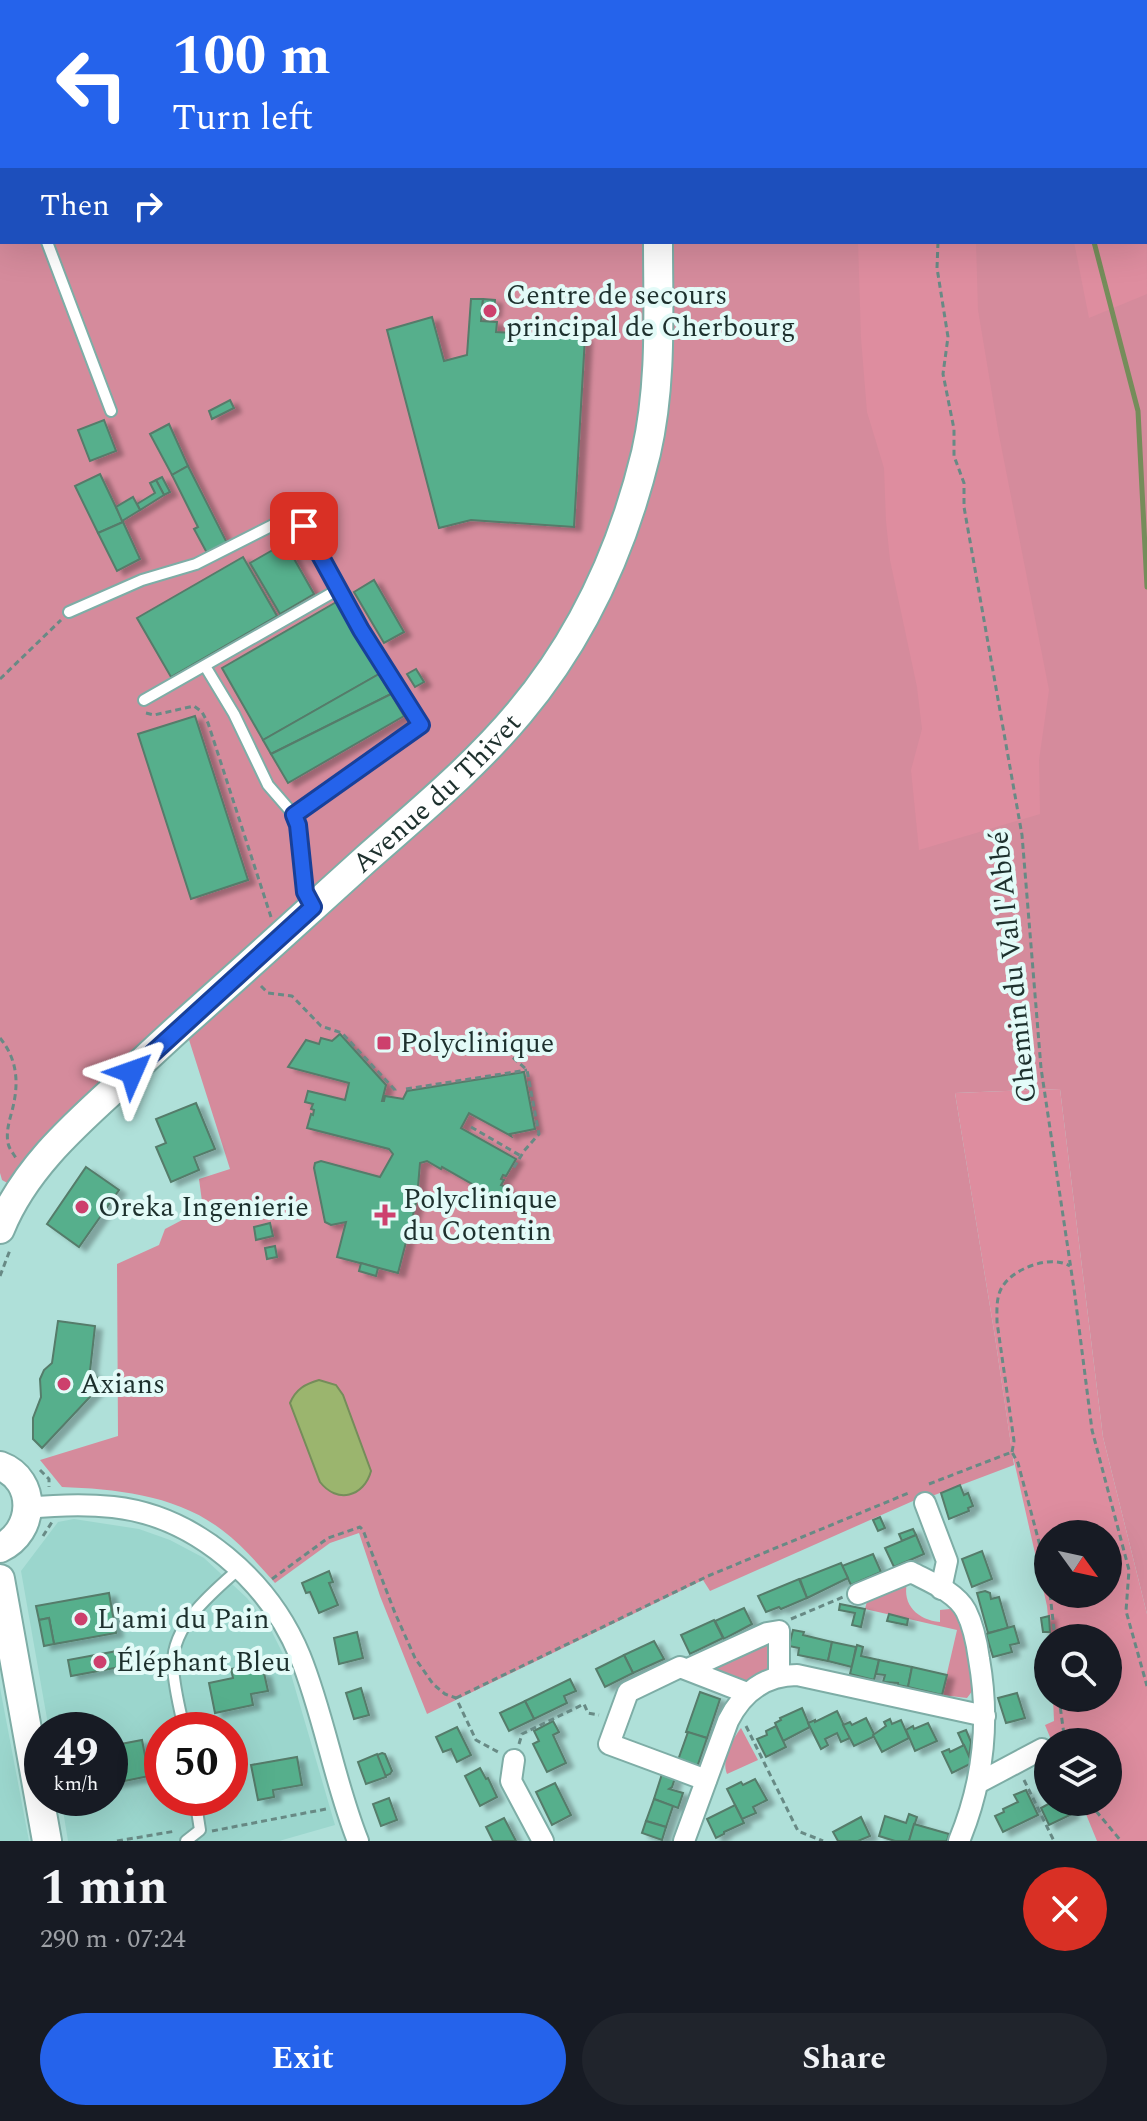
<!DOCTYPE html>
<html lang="en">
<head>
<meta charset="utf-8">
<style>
  :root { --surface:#171b24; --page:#20242c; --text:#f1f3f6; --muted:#9ea1a6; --accent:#2563eb }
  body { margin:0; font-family:Spectral,serif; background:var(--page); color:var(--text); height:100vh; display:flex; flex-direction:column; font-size:30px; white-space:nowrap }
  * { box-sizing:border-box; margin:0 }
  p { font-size:26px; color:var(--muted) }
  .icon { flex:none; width:44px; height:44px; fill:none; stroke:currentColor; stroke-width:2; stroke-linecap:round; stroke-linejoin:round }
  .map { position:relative; height:1841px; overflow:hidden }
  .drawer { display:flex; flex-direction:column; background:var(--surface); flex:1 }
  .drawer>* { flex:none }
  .banner { position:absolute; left:0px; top:0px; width:1148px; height:244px; box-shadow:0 8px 32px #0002; background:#2563eb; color:#fff; overflow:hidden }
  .needle { width:52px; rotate:123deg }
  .fabs { position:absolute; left:1034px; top:1520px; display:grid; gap:16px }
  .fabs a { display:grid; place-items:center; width:88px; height:88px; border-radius:50%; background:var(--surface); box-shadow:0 8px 32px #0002; font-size:40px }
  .speed { position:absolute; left:24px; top:1712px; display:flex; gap:16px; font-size:40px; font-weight:700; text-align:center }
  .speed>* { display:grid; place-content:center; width:104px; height:104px; border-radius:50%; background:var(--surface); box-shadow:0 8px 32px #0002; line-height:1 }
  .speed small { font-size:20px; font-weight:400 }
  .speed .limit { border:12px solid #d22; background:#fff; color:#111 }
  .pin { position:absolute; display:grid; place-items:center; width:68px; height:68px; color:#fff; margin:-34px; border-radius:16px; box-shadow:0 4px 12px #0006 }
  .me { position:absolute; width:88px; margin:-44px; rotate:47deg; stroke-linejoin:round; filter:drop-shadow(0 0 6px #0008) }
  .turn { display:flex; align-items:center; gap:28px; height:168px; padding:0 40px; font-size:36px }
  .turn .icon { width:104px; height:104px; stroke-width:2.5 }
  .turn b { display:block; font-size:56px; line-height:68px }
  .then { display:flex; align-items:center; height:76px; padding:0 40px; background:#0003; gap:16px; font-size:30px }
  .round { display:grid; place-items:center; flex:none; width:84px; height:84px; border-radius:42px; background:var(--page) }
  .head { display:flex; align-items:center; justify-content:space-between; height:136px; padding:0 40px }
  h1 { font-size:48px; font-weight:700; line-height:60px }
  .primary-button { display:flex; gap:16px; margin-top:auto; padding:16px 40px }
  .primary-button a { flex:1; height:92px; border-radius:48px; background:var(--accent); color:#fff; font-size:32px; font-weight:700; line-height:92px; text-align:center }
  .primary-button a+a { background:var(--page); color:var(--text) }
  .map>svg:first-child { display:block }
</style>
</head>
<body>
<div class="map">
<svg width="1147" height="1841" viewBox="0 0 1147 1841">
  <defs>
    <filter id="shadow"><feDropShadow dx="7" dy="4" stdDeviation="2" flood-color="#0004"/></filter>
  </defs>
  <rect width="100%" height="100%" fill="#afe0d9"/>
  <!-- built -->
  <g fill="#9bd6cd" fill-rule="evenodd">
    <path d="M74,1519L139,1529L170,1540L204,1558L247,1598L270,1628L288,1664L335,1825L279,1841H68L61,1798H110V1730H49L21,1571L58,1522ZM162,1730H230V1798H162Z"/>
    <path d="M0,1687L1,1693L29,1841H0Z"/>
  </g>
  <!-- green -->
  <g fill="#d58b9c">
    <path d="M0,0H1147V1614L1103,1437L1060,1089L955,1093L995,1337L1014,1465L932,1496L930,1494L922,1497L710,1591L703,1580L427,1714L380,1596L359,1533L330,1543L275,1583C258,1564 242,1545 222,1530C177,1495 116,1489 62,1487L40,1460L118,1436L117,1264L159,1245L165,1229L203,1209L199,1179L230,1169L184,1024L20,1190L2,1180L0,1173V146H2V242H1146V2H2V38L0,35Z"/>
    <path d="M907,1583C902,1605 918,1620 940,1622V1610L950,1609L956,1611L965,1630L976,1686L967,1698L942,1695L957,1630L865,1609L868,1597Z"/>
    <path d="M765,1641L770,1643L773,1666L745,1684L705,1668Z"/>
    <path d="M741,1728L758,1760L727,1774C721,1760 732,1740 741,1728Z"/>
  </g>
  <!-- forest -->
  <g fill="#de8d9f" fill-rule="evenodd">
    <path d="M762,0H1101L1102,2H767Z"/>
    <path d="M1146,86L1147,294L1089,318L1074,242H1146Z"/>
    <path d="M858,242H976L978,310L998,430L1049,690L1039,760L1040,814L919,850L911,770L922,729L917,687L890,560L886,521L884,468L867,412L861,338Z"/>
    <path d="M1060,1089L1103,1437L1147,1614V1841H1097L1081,1802H1108V1742H1052L1045,1725L1054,1721L1053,1698H1108V1638H1050L1047,1606L1012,1452L995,1337L955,1093ZM1048,1534H1108V1594H1048Z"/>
  </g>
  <!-- water -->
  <path fill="#9bb56e" stroke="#758d5a" stroke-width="2" d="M319,1380L336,1385L343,1395L371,1471C364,1497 337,1504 320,1482L290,1403C296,1389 305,1384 319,1380Z"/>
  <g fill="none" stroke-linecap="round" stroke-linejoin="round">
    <!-- stream -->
    <g stroke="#758d5a" stroke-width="5">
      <path d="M1010,0L1011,2"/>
      <path d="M1094,242L1138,411L1147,587"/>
    </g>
  </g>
  <!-- building -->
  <g fill="#57af8c" stroke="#557b6a" stroke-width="2" filter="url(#shadow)">
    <path d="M471,299H483L481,321L497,322L496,332L585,337L574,527L471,520L439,528L387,330L432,317L444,361L467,355Z"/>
    <path d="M483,299L495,300L494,313L482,312Z"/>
    <path d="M230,400L234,408L212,419L209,411Z"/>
    <path d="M104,420L116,451L90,461L78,430Z"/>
    <path d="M169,424L188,466L172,475L150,434Z"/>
    <path d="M188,466L227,543L207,553L194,529L198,527L172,475Z"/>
    <path d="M100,474L123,522L98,533L75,486Z"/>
    <path d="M162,477L170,492L164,495L156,480Z"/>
    <path d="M156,480L164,495L140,510L137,504L155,493L150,483Z"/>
    <path d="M133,497L140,510L122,521L116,507Z"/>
    <path d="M123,522L140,559L117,571L98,533Z"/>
    <path d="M285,543L314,594L280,614L250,563Z"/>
    <path d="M243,557L277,616L171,677L137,618Z"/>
    <path d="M374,580L404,632L384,643L354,592Z"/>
    <path d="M338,601L379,674L263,740L222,668Z"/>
    <path d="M416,669L424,682L415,687L407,674Z"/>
    <path d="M379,674L391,694L271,754L263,740Z"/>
    <path d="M391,694L404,716L288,783L271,754Z"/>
    <path d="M195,716L248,880L191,899L138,734Z"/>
    <path d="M340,1034L386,1085L382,1101H384L385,1096L403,1099L407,1091L524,1072L535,1129L510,1134L511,1136L469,1113L461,1128L516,1159L506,1176L503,1175L501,1179L504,1180L501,1185L508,1188L500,1203L492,1198L493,1196L442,1167L441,1169L427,1161L420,1163L418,1187L420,1188L398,1273L337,1257L346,1222L331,1225L325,1222L314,1168L315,1163L321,1161L380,1177L393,1154L389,1149L307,1128L311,1114L313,1115L314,1110L311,1109L313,1104L305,1102L308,1091L345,1100L349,1083L288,1067L306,1040L319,1044L321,1038L332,1041Z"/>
    <path d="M196,1103L215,1149L194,1157L199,1170L171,1182L156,1147L166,1143L156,1119Z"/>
    <path d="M86,1167L119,1190L79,1247L47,1224Z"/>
    <path d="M270,1223L273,1236L256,1240L254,1227Z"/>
    <path d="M275,1246L277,1257L267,1259L265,1248Z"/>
    <path d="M361,1263L378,1268L376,1276L359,1271Z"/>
    <path d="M58,1321L95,1326L90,1371L103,1383L42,1448L33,1439V1418L41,1397L40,1379L44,1370L52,1363Z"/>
    <path d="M960,1485L964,1495L968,1493L973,1506L968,1508L969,1511L949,1519L941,1493Z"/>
    <path d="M880,1517L885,1528L878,1531L873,1520Z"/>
    <path d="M913,1529L916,1535L902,1541L899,1534Z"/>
    <path d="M916,1535L924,1554L894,1567L885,1548Z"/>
    <path d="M982,1551L992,1579L972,1587L962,1559Z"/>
    <path d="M873,1554L881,1572L851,1585L842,1566Z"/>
    <path d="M841,1563L848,1578L807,1598L800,1579Z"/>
    <path d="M329,1571L333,1582L329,1583L338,1605L319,1613L310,1592L306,1593L302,1583Z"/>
    <path d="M799,1579L807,1598L781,1609L779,1607L766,1612L758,1596Z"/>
    <path d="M985,1591L990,1593L991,1599L999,1597L1008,1628L988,1633L977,1593Z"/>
    <path d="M109,1593L116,1633L54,1644L49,1618L39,1620L36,1606Z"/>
    <path d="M840,1604L865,1609L861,1627L852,1625L855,1613L839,1610Z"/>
    <path d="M744,1608L752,1624L724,1639L715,1621Z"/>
    <path d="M889,1614L908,1619L907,1625L887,1621Z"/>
    <path d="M1049,1616L1050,1632H1043L1041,1618Z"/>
    <path d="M49,1618L54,1644L44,1646L39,1620Z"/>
    <path d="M714,1620L723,1638L690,1654L681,1635Z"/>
    <path d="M1014,1626L1019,1643L1010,1645L1012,1652L993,1657L986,1634Z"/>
    <path d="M793,1630L804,1632L803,1635L832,1642L828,1661L798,1655L799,1648L789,1646Z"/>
    <path d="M357,1632L363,1658L339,1664L334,1638Z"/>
    <path d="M654,1641L664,1659L633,1673L624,1655Z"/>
    <path d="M832,1642L856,1647L852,1667L828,1661Z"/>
    <path d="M857,1645L863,1647L861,1656L879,1660L874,1680L850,1674Z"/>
    <path d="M128,1649L131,1665L71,1676L68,1660Z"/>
    <path d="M624,1655L633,1673L605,1687L596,1669Z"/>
    <path d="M879,1660L912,1667L908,1687L898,1685V1683L883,1682L885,1675L876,1674Z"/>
    <path d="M257,1664L259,1674L264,1673L268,1691L251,1694L253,1705L215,1713L209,1683L233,1678L231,1669Z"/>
    <path d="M912,1667L947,1675L942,1695L908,1687Z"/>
    <path d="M570,1679L576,1691L564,1696L567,1703L534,1719L525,1701Z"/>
    <path d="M361,1688L369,1715L354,1719L346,1693Z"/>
    <path d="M700,1692L720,1699L707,1738L686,1732Z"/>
    <path d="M1017,1693L1025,1718L1006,1723L998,1698Z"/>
    <path d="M525,1701L534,1719L509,1731L500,1713Z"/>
    <path d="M802,1708L810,1727L783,1741L775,1723L781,1720L780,1718Z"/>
    <path d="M837,1711L850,1738L841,1742L837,1733L825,1739L828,1745L821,1749L808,1723L815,1720V1722Z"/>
    <path d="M866,1718L875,1736L854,1746L843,1725L850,1722L852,1725Z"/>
    <path d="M890,1719L892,1724L901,1720L909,1738L882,1752L873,1735L886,1726L884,1722Z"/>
    <path d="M553,1721L559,1732L553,1735L566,1763L547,1772L533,1744L539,1741L534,1731Z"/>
    <path d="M928,1723L937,1741L915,1751L906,1730L913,1726L914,1729Z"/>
    <path d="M776,1726L786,1747L766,1757L757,1739L767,1735L766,1731Z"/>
    <path d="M457,1727L471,1755L457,1762L451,1749L443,1752L436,1737Z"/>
    <path d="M966,1730L971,1742L969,1757L958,1733Z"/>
    <path d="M688,1732L707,1738L696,1770L677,1763Z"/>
    <path d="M142,1740L149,1776L110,1784V1746Z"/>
    <path d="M964,1745L972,1763L952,1773L942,1752L949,1749L950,1752Z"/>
    <path d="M382,1753L385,1754L392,1771L390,1774L385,1776L377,1755Z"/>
    <path d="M377,1754L386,1777L366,1784L358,1762Z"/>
    <path d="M297,1757L302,1785L273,1790L274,1797L258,1800L251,1765Z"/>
    <path d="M480,1768L486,1779L488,1778L497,1797L480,1806L465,1776Z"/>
    <path d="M662,1774L675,1778L672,1787L669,1789L683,1793L678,1808L654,1799Z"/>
    <path d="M755,1779L767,1800L753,1807L756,1813L742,1819L727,1789L741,1782L743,1785Z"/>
    <path d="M555,1783L571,1815L552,1825L536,1792Z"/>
    <path d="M1026,1790L1038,1815L1003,1832L995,1816L1004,1812L1003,1809L1018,1802L1014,1795Z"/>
    <path d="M389,1798L397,1820L381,1826L373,1804Z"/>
    <path d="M654,1799L673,1806L666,1827L646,1821Z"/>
    <path d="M1052,1802H1066L1072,1814L1049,1825L1041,1808Z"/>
    <path d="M735,1805L744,1823L724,1832V1834L716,1838L707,1819Z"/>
    <path d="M909,1814L917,1817L909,1841H895L879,1836L885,1816L906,1823Z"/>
    <path d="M861,1817L870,1836L858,1841H838L833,1832Z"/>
    <path d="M504,1818L516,1841H493L486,1827Z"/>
    <path d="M646,1821L666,1827L662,1840L642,1833Z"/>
    <path d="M914,1824L949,1834L947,1841H909Z"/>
  </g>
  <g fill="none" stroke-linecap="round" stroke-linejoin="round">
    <!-- service casing -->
    <g stroke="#7eada6" stroke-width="14">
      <g id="service">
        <path d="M0,134L2,135"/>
        <path d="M47,242L111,411"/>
        <path d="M69,612L142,580L196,564L277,523L291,521L304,526L361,630L421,725L294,815"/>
        <path d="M205,666L234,714L268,785L294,815L298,825L305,892L312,905"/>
        <path d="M144,700L339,589"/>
        <path d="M184,1730C180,1708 173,1685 173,1663C173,1624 213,1592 239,1569"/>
        <path d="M186,1841L200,1830L195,1798"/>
      </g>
    </g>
    <!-- minor casing -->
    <g stroke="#7eada6" stroke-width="24">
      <g id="minor">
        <path d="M925,1503L947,1561L941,1589"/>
        <path d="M28,1508C57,1505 85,1504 113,1507C196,1516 269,1581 300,1656C324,1715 334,1781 358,1841"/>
        <path d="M858,1594L911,1572C930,1582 956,1592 966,1611C973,1625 977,1644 979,1659C990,1721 983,1783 959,1841"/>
        <path d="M688,1669L767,1633L779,1631V1675"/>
        <path d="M514,1760L511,1781L543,1841"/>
        <path d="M706,1780L609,1744L628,1692L680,1667L747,1693"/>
        <path d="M978,1783L1042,1749"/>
        <path d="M684,1841L728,1721C742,1693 765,1675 797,1675L985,1716"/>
      </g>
    </g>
    <!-- secondary casing -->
    <g stroke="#7eada6" stroke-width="32">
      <g id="secondary">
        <path d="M701,2L702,0"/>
        <path id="s1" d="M0,1229C23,1172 69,1130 113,1090C135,1068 158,1047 181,1026C243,971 304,915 366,859C418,813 474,767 519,713C582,638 623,548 646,453C662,383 658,313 658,242"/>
        <path d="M0,1466C38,1480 35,1532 0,1548"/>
        <path d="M0,1579L47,1841"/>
      </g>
    </g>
    <!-- path -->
    <g stroke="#688a85" stroke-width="3" stroke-dasharray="6 4" stroke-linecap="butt">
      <path d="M855,0L857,2"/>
      <path d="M899,0L900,2"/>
      <path d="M60,2L61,0"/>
      <path d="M883,2L888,0"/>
      <path d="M0,71L2,70"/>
      <path d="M938,242L937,268L948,337L943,374L954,429V456L964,483V507L1022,835L1041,1068L1075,1296L1092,1430L1129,1570L1126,1611L1147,1686"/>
      <path d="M0,679L61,620"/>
      <path d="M146,713L154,715L194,706L202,712L208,723L271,917"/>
      <path d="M261,986L268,993L292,996L321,1026L342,1033L395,1090L394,1093"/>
      <path d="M483,1031L527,1070L539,1134L524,1151L513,1169L511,1168"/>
      <path d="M0,1038C18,1060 19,1084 12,1111C9,1122 6,1132 8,1143C9,1149 14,1154 17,1160"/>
      <path d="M406,1089L527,1070"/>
      <path d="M471,1127L521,1156"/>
      <path d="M0,1276L10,1250"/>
      <path d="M1012,1452L1014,1441L997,1322C997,1311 996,1299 1001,1289C1011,1269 1050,1254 1070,1266"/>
      <path d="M40,1470L49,1479V1487"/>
      <path d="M929,1484L1012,1452L1018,1463L1039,1542L1048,1586"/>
      <path d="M43,1536L52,1522"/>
      <path d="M272,1579L328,1538L360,1527L363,1530L395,1613L415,1658L433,1684L445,1694L456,1698L476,1740L498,1752"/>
      <path d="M1050,1594L1055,1638"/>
      <path d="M791,1619L843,1597"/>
      <path d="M456,1698L708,1576L911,1492"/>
      <path d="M1059,1698L1065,1742"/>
      <path d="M746,1726L798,1831L823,1841"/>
      <path d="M519,1744L522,1734L584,1704L588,1713L599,1715"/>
      <path d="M1024,1780L1054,1841"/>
      <path d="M1092,1802L1096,1811L1121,1841"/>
      <path d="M212,1831L326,1809"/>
      <path d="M117,1841L176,1831"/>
    </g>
    <!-- service -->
    <use href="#service" stroke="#fff" stroke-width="10"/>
    <!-- minor -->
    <use href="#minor" stroke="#fff" stroke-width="20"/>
    <!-- secondary -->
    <use href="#secondary" stroke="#fff" stroke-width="28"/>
  </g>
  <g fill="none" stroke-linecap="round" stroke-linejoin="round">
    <!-- route casing -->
    <g stroke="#184099" stroke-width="20">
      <path id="route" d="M132,1072L313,907L305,892L298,825L294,815L421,725L361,630L304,526"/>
    </g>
    <!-- route -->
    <use href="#route" stroke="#2563eb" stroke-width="14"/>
  </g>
  <!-- markers -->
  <g fill="#cd406d" stroke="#e3fbf8" stroke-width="3">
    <circle cx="490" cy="311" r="8"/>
    <rect x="376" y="1035" width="16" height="16" rx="4"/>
    <circle cx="82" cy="1207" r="8"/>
    <path d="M381 1203h8v8h8v8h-8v8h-8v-8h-8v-8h8z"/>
    <circle cx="64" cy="1384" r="8"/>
    <circle cx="81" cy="1619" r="8"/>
    <circle cx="100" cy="1662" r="8"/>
  </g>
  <g text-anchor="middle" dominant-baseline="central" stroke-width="8" stroke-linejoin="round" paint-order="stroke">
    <!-- poi labels -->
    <g font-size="28" fill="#1d302d" stroke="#e3fbf8" text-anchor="start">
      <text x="506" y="295">Centre de secours<tspan x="506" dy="32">principal de Cherbourg</tspan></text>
      <text x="400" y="1043">Polyclinique</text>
      <text x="403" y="1199">Polyclinique<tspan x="403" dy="32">du Cotentin</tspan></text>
      <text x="98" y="1207">Oreka Ingenierie</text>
      <text x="80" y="1384">Axians</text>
      <text x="97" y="1619">L'ami du Pain</text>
      <text x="116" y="1662">Éléphant Bleu</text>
    </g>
    <!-- street labels -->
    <g font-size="28" fill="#1d302d" stroke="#e3fbf8">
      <text stroke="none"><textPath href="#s1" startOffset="620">Avenue du Thivet</textPath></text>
      <text transform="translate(1013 967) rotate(-96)">Chemin du Val l'Abbé</text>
    </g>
  </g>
</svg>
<div class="fabs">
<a><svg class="needle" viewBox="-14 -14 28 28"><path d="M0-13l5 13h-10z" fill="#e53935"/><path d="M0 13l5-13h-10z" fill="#9ea1a6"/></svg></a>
<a><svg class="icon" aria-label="search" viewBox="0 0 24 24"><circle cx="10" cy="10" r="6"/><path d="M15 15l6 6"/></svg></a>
<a><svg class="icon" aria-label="layers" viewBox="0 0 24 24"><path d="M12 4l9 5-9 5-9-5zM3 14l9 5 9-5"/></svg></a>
</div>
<div class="speed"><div>49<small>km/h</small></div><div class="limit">50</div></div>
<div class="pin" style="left:304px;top:526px;background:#d93025"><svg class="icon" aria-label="arrive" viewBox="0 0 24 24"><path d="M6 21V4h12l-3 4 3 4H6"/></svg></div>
<svg class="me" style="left:132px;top:1072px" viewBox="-20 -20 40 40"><path d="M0-17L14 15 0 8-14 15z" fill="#2563eb" stroke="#fff" stroke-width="4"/></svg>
<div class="banner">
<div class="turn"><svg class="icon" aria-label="left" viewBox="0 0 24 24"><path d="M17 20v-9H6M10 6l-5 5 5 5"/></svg><div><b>100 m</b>Turn left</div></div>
<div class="then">Then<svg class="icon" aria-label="right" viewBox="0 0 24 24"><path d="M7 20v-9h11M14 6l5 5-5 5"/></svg></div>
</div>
</div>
<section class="drawer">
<div class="head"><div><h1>1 min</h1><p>290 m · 07:24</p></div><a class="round" style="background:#d93025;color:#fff"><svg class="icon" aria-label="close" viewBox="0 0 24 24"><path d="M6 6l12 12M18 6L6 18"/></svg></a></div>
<div class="primary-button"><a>Exit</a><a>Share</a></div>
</section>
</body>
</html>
